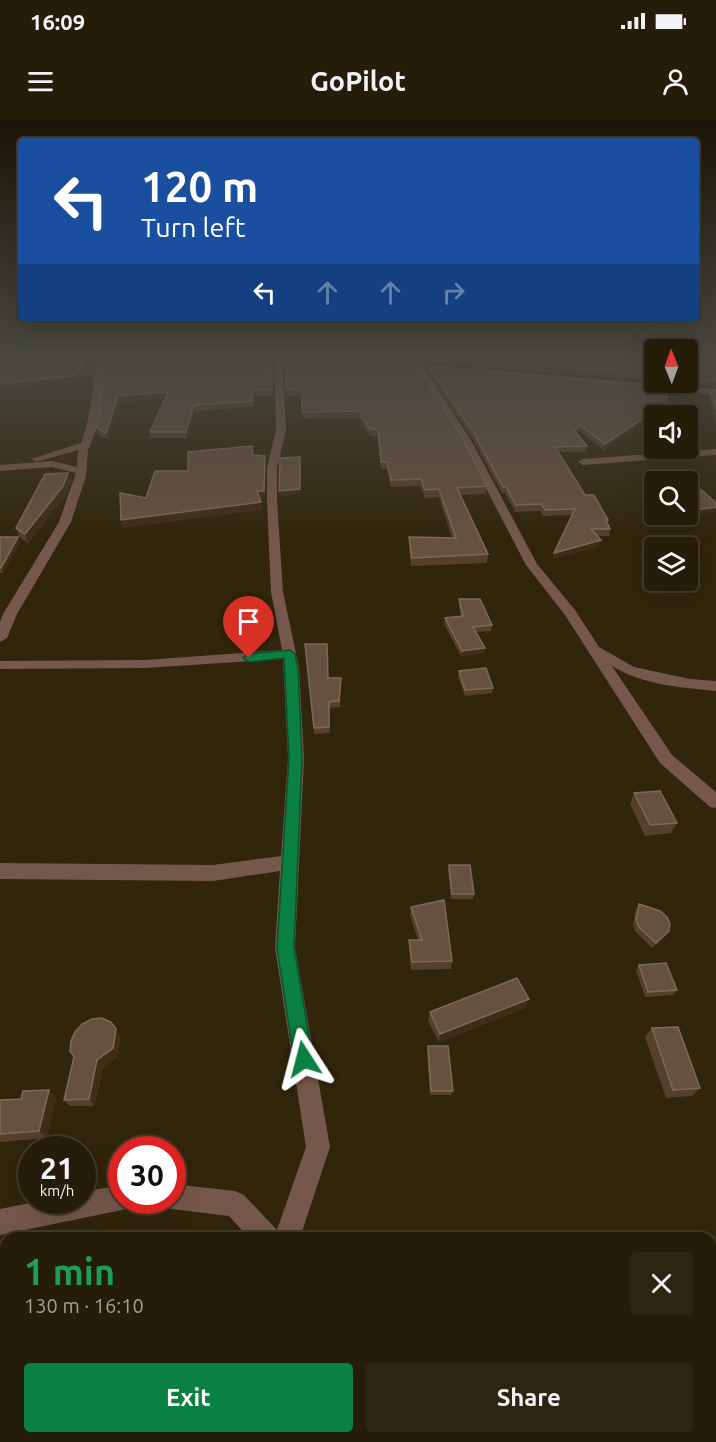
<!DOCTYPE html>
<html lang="en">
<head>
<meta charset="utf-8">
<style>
  :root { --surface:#251c09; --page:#2d2512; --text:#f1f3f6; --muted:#a3a19c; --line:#423a2a; --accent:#0b8043 }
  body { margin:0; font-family:Ubuntu,sans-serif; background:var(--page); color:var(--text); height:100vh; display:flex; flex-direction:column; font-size:22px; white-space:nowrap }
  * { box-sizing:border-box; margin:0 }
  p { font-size:20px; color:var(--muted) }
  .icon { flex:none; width:33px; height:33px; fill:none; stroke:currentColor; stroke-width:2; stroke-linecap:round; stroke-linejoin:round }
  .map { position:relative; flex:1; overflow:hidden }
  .side { position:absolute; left:0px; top:1112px; width:717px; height:212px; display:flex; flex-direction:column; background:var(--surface); border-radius:18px 18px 0 0; box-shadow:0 6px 24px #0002,0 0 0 2px var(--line) }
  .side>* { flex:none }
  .hud { position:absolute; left:18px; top:18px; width:681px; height:183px; border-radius:6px; box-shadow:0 6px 24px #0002,0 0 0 2px var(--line); background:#1a4fa0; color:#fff; overflow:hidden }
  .needle { width:39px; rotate:359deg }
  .buttons { position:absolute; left:644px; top:219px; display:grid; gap:12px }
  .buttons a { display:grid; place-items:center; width:54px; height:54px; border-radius:6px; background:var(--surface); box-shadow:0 6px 24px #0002,0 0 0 2px var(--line); font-size:30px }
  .speed { position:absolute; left:18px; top:1016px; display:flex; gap:12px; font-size:30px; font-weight:700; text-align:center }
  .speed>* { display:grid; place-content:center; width:78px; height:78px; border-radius:50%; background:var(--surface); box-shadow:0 6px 24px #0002,0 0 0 2px var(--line); line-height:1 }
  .speed small { font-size:15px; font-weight:400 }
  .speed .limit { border:9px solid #d22; background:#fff; color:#111 }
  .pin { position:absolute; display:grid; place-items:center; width:51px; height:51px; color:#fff; margin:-62px -26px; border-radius:50% 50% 50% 0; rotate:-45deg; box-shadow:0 0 6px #0007 }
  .pin .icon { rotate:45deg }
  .me { position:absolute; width:66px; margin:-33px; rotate:351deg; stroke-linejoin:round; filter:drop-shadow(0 0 4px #0008) }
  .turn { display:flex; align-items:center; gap:21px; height:126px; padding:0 24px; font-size:27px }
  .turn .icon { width:78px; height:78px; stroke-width:2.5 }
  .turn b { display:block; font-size:42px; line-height:51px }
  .lanes { display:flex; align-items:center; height:57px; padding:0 24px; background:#0003; justify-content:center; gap:30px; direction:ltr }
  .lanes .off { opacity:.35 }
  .round { display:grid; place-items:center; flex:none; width:63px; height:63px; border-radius:6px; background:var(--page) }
  .headline { display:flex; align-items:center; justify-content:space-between; height:102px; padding:0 24px }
  h1 { font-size:36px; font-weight:600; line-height:45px; color:#1e9e55 }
  .cta { display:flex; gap:12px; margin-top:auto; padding:12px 24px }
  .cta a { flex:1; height:69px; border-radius:6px; background:var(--accent); color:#fff; font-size:24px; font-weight:600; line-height:69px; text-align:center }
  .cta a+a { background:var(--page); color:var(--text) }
  .status { display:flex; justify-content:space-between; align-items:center; height:42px; padding:0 30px; background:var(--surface); direction:ltr }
  .status svg { height:16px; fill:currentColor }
  header { display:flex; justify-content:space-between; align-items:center; height:78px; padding:0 24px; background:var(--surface); font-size:27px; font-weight:600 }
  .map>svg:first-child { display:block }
</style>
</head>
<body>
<div class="status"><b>16:09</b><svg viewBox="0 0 49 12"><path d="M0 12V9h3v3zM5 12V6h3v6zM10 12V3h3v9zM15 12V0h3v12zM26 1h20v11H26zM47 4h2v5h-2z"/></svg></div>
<header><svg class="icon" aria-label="menu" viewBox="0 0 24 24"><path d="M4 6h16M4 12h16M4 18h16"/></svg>GoPilot<svg class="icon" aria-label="person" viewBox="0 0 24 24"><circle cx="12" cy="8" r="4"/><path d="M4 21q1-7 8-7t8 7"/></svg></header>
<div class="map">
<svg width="716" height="1322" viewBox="0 0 716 1322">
  <rect width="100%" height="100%" fill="#31260c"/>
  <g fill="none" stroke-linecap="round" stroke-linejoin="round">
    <!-- minor -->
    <g fill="#76574b" fill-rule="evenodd">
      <path d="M100,233H108L103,249L98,305L88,330L86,356L71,402L17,494L7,518L0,522V502L3,494L59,402L76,353L52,347L0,351V345L52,341L77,347L78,330L36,342L31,339L81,323C93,294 91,263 100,233Z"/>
      <path d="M274,233H282L286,310L277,348V380L283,472L299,548L304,638L295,828L330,1027L300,1118H249L229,1096L172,1089L163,1085L161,1080H172V1064L235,1071L244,1075L277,1110L306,1027L275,828L280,751L213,761L0,759V743L213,745L281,736L288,638L283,539L145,548L0,549V541L145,540L282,530L271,472L267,380V348L276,310Z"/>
      <path d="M407,233H415L472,322L537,444L575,490L599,527L634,547L690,559L716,561V571C682,568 640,564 612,546L672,635L716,672V688L710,687L660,643L565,495L526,445L462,322Z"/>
      <path d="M478,249L716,269V275L481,253L477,251Z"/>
      <path d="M716,329V335L583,345L578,342L583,339Z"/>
      <path d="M122,1065V1080H133L131,1086L122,1090L0,1115V1089L45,1080H82V1072Z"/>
      <path d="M164,1317H212L211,1322H162Z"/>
    </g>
  </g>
  <!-- wall -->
  <g fill="#553f2d">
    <path d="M108,233H272L273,276H252L254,287L195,291L187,318H151L150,312L165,278L120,282L108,320L97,313L96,307L99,299L110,238Z"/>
    <path d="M284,233L409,235V241L284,242Z"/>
    <path d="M416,233H654V261L422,241Z"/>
    <path d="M687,233L716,237V267L704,266L687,259Z"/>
    <path d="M285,244L487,366L486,374L460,375L488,434L487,443L411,446L409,425V417L452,418L439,377L425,378L420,366L391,367L387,349H381L378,316H370L358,298L303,299L302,276H287Z"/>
    <path d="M429,246L654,296V305L652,304L640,305L604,330L579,310L577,313L587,326L586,332H559L585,375L608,400L607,404L610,409L609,416H597L599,426L553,439L554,433L572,395L543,396L540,391L515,392L505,373H502L474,321L428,251Z"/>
    <path d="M711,271H716V305L709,277Z"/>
    <path d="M682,353L716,383V391L687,396L685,394H687V362H654V365L649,359L651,354Z"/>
    <path d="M71,361L66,375L28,423L19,417L16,408Z"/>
    <path d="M0,417H18L20,422L3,453H0Z"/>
    <path d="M459,479L492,505L491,511L476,512L485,528L484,533L461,536L444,504L445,498L461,496L459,485Z"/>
    <path d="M305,524L328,558H341L340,587L329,588L330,613L314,614Z"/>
    <path d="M459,551L493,568L492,573L465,576L458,556Z"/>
    <path d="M634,673L677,703L671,713L645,716L630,684Z"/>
    <path d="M449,745L474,774L473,779H451L448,751Z"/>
    <path d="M639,784L669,811L665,817L652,828L636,812L633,805L636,789Z"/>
    <path d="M411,787L452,841L451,849L411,850L409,829V820H418L410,795Z"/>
    <path d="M639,845L677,870L673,875L645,877L636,850Z"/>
    <path d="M525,888L439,922L428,901L430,892Z"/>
    <path d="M652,908L700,968L692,976L666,978L645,917Z"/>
    <path d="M120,917L118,936L103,948L94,986H70L64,980Z"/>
    <path d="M428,926L453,971L451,975H430L427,930Z"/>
    <path d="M49,970L56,978L47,1018L0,1022V980L21,979Z"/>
  </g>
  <!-- shaded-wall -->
  <g fill="#3f2d18">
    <path d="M92,233H98L75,262L0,270V264Z"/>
    <path d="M168,272L169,278L120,282L108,320L106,313L118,276Z"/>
    <path d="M194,285L195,291L187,318L186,312Z"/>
    <path d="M641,300L640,305L604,330L605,324Z"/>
    <path d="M580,305L579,310L573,316L575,311Z"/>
    <path d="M265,336L266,343L265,378L258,379L257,371Z"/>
    <path d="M300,337V374L279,377V371Z"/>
    <path d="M68,353L71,361L66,375L28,423L25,414Z"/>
    <path d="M261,382L262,390L123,408L121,400Z"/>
    <path d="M716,387V391L687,396L689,391Z"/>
    <path d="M18,417L20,422L3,453L1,448Z"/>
    <path d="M601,420L599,426L553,439L554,433Z"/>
    <path d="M485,528L484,533L461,536L462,531Z"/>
    <path d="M669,811L665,817L652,828L656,823Z"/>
    <path d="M529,879L525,888L439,922L440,914Z"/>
    <path d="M116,909L120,917L118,936L103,948L94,986L89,979L97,940Z"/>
    <path d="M49,970L56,978L47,1018L39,1011Z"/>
  </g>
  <!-- building -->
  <g fill="#665140" stroke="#7c6a58" stroke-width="1.5">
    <path d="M0,233H92L74,256L0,264Z"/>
    <path d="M110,233H271L272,270H251L253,281L194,285L186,312H150L168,272L118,276L106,313L96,307L99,299L103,250L112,234Z"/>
    <path d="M284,233H408L409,235L284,236Z"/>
    <path d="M421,233H654V255L423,235Z"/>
    <path d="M687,233H709L716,237V261L706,260L687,252Z"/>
    <path d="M415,243L461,316L487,366L457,368L488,434L412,438L409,417L456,418L439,369L425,370L421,359L391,360L387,342H381L378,309H370L358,291L302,292V269H286L285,244Z"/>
    <path d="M429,246L666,267L669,296H654V299L641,300L605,324L580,305L575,311L587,326L555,327L585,375H594L608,400H606L610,409H591L601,420L554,433L575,389L545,390L541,384L516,385L506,367H503L475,315Z"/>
    <path d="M711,271H716V290Z"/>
    <path d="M252,326L253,335L265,336L264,371H257L261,382L121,400L120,373L146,378L155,351H188V332Z"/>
    <path d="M300,337V369L279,371L280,338Z"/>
    <path d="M68,353L63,366L25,414L16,408L45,354Z"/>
    <path d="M682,353L716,383V387L689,391L687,389V362H657L651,354Z"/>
    <path d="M0,417H18L1,448H0Z"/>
    <path d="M459,479H480L492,505L473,507L485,528L462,531L445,498L463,496Z"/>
    <path d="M305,524H327L328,558H341L339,581L329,582V607L314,608Z"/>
    <path d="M486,548L493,568L465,570L459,551Z"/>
    <path d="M660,671L677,703L650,705L634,673Z"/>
    <path d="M449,745H470L474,774H452Z"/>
    <path d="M444,780L452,841L412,842L409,820H422L411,787Z"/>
    <path d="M639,784L660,791L667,797L670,804L669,811L656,823L639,807L636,800Z"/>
    <path d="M666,843L677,870L648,872L639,845Z"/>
    <path d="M517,858L529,879L440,914L430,892Z"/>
    <path d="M102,898L111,902L116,909L113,928L97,940L89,979L64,980L74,937L70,931L71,921L75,912L82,904L92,899Z"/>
    <path d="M678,907L700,968L673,970L652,908Z"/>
    <path d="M428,926H448L453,971H431Z"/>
    <path d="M49,970L39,1011L0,1014V980L21,979L23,971Z"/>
  </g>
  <!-- sky -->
  <linearGradient id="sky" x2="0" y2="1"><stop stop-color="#1b1507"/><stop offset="0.56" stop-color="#484740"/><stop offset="1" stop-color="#484740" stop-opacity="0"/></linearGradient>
  <rect width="716" height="418" fill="url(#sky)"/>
  <!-- route -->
  <path fill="#0b8043" stroke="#07532c" stroke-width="1.5" d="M290,530L295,534L298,549L302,638L294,828L313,939L310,945L304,948L297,945L294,939L277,828L289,638L284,538L249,542L243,538L249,534Z"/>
</svg>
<div class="buttons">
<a><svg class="needle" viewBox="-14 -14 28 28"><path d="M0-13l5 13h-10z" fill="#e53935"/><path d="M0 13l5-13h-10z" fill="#a3a19c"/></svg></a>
<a><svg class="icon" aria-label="sound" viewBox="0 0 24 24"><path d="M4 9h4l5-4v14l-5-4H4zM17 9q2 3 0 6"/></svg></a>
<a><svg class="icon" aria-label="search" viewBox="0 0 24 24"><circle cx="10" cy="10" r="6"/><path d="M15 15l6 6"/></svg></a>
<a><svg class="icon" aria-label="layers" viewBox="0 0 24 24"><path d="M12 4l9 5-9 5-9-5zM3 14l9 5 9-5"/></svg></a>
</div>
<div class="speed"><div>21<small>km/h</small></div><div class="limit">30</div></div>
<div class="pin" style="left:249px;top:538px;background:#d93025"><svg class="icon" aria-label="arrive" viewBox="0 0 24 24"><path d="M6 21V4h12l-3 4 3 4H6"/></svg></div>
<svg class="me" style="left:304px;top:939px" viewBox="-20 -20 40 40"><path d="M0-17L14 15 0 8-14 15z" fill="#0b8043" stroke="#fff" stroke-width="4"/></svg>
<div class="hud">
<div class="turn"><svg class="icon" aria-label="left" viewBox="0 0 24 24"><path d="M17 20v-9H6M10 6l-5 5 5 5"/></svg><div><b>120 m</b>Turn left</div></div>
<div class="lanes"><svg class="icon" aria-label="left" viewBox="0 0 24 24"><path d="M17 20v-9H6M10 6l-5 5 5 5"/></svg><svg class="icon off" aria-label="ahead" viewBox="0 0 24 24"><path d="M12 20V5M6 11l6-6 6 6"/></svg><svg class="icon off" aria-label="ahead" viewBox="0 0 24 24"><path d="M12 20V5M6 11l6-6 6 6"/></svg><svg class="icon off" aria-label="right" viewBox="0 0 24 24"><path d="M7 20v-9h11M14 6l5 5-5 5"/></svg></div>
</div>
<section class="side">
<div class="headline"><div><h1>1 min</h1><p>130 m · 16:10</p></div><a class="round"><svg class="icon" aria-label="close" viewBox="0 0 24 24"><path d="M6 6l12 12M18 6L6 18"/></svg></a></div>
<div class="cta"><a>Exit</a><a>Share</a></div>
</section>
</div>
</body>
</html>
